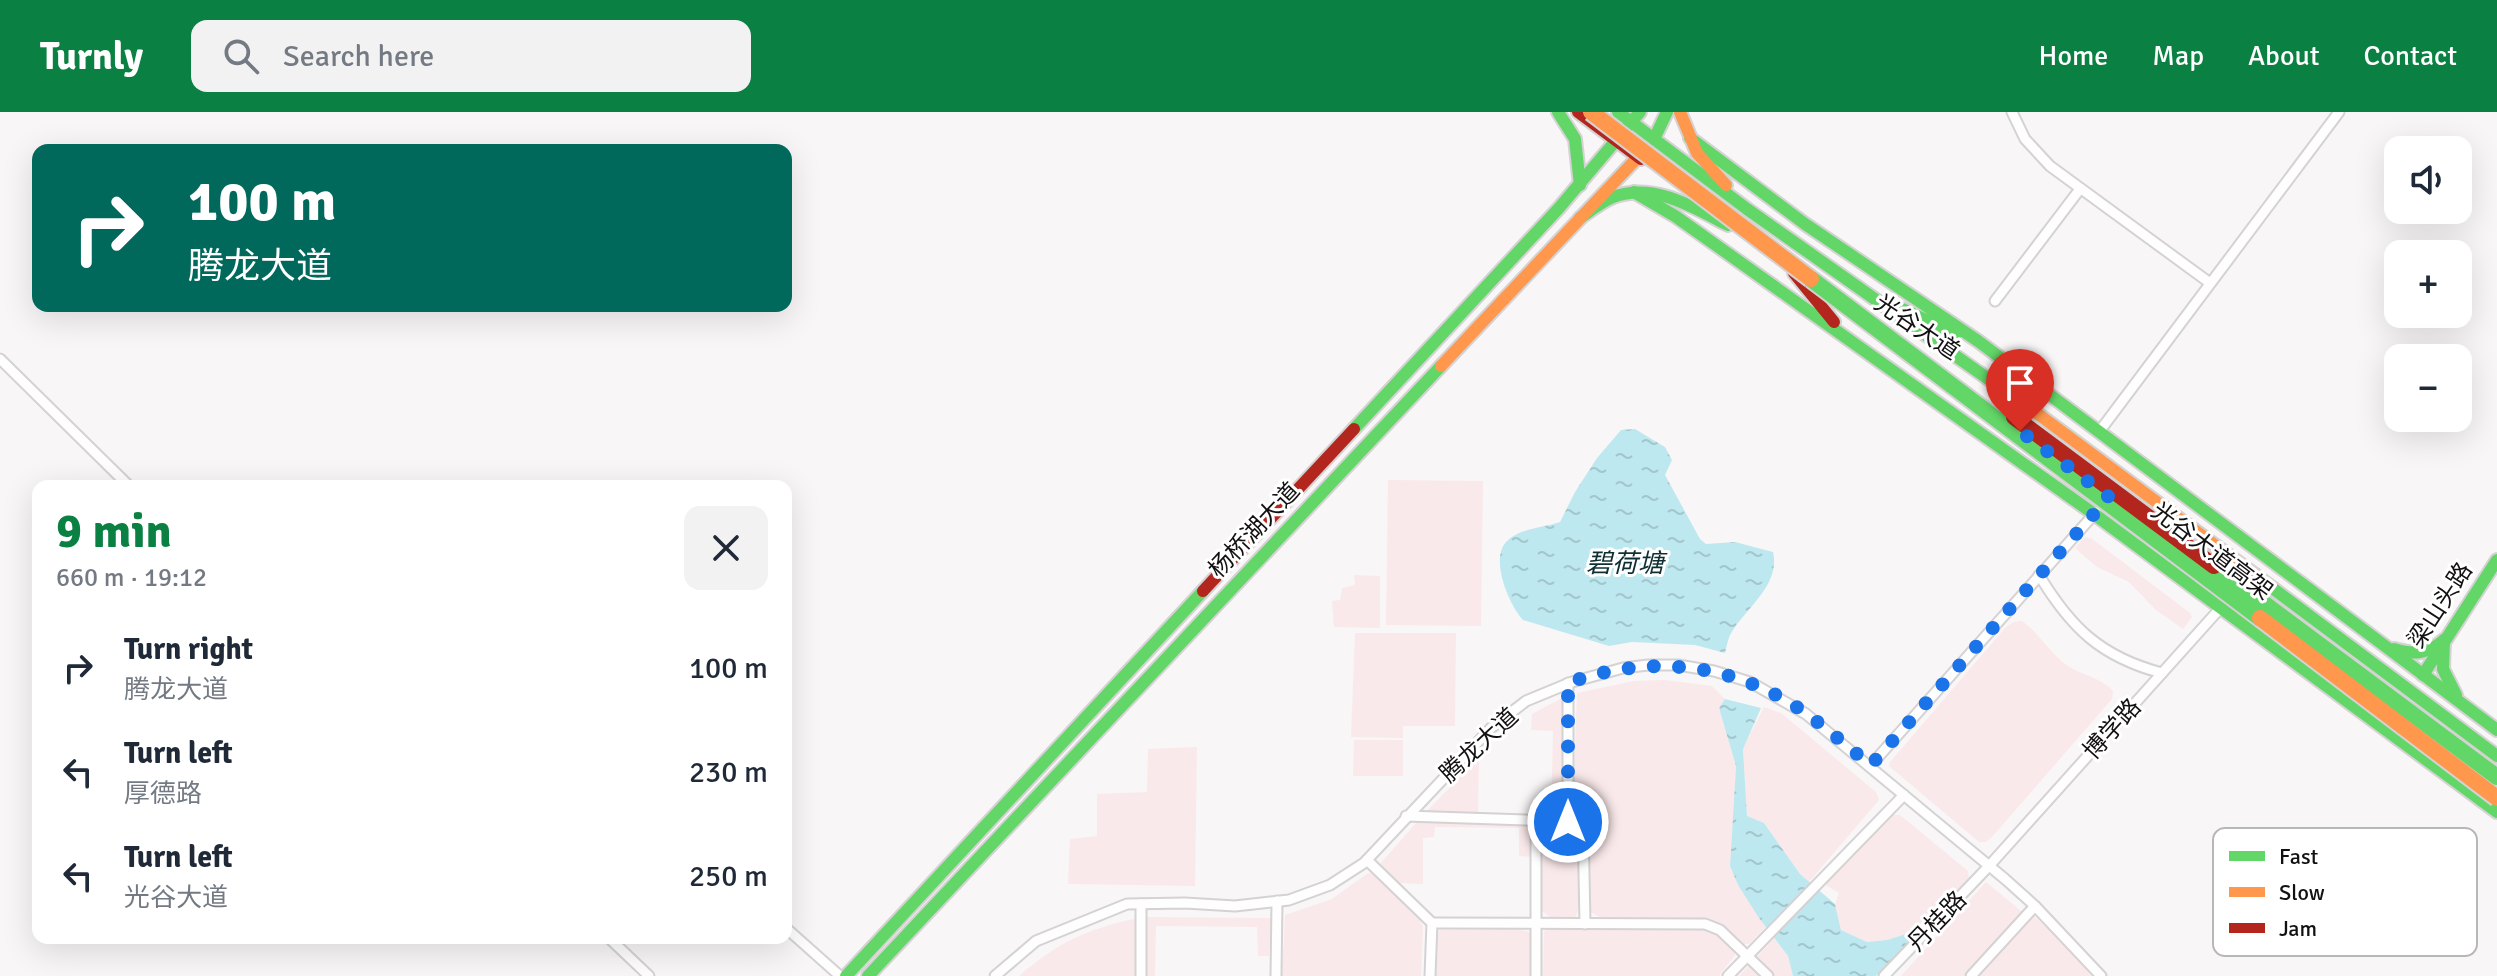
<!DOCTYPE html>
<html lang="en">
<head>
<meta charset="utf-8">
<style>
  :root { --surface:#fff; --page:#f2f2f3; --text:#1f2937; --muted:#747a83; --accent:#0b8043 }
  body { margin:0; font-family:Signika,"Noto Sans SC",sans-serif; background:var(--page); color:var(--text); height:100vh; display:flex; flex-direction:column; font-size:30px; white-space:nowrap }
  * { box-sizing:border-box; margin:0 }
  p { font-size:26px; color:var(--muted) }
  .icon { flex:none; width:44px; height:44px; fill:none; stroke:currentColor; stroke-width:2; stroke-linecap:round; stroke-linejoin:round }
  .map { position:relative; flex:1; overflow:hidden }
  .side { position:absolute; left:32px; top:368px; width:760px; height:464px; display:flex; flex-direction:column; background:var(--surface); border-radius:16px; box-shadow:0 8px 32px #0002 }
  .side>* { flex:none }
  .guide { position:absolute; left:32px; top:32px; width:760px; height:168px; border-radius:16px; box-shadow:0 8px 32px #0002; background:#00695c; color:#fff; overflow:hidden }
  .fabs { position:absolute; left:2384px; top:24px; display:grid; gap:16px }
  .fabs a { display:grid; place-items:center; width:88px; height:88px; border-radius:16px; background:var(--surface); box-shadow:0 8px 32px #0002; font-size:40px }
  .pin { position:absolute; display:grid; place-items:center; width:68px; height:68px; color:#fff; margin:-82px -34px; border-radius:50% 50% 50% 0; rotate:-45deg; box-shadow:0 0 8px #0007 }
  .pin .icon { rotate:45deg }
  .me { position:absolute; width:88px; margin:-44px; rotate:0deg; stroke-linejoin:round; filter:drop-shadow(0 0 6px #0008) }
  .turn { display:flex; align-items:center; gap:28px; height:168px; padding:0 24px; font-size:36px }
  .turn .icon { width:104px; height:104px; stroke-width:2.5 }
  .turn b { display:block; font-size:56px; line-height:68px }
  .round { display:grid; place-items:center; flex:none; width:84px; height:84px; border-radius:16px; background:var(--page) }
  .headline { display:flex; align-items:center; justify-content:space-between; height:136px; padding:0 24px }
  h1 { font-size:48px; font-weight:800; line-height:60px; color:var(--accent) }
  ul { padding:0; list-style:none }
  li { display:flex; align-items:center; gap:24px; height:104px; padding:0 24px }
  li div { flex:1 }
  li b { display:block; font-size:30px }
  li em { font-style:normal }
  header { display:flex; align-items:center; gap:48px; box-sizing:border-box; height:112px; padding:0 40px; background:var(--accent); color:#fff }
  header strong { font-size:38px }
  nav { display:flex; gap:44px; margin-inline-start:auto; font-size:28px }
  .search { width:560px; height:72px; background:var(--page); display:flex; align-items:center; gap:20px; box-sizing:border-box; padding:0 28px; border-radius:16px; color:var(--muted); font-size:30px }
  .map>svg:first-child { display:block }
</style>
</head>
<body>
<header>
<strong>Turnly</strong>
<div class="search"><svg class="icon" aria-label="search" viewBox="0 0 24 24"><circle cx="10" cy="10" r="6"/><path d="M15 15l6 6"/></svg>Search here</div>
<nav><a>Home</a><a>Map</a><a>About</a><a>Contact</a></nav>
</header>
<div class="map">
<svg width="2497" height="864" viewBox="0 0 2497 864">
  <defs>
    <pattern id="water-ripples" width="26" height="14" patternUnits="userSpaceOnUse" patternTransform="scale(2)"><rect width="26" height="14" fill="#bee8ef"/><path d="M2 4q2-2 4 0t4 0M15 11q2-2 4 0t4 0" fill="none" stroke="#a2c6cc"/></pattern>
  </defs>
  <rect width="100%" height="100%" fill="#f9f6f7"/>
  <!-- grass -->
  <g fill="#fae9ea">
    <path d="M1388,368L1483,369L1481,514L1386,513Z"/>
    <path d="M2085,425L2091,426L2190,501L2192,505L2183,517L2156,498L2129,470L2097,455L2075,436Z"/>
    <path d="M1354,463L1380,464V516L1334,515L1332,489L1340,488L1342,476L1355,473Z"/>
    <path d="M2022,509C2040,522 2049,541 2068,554C2082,563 2102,566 2113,579L2112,587L1992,725L1986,730H1979L1889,654L1890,650L2005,516L2013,510Z"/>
    <path d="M1355,521H1456L1455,614H1403V626L1351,625Z"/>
    <path d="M1665,568L1712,574L1725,587L1719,596L1736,654L1730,754L1738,773L1766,815L1749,832H1743L1721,814L1698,807L1601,806L1588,798V711L1574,699L1573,691L1577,581L1634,569Z"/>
    <path d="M1564,585V701H1551L1553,619L1531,618L1532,602Z"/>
    <path d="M1764,595L1781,601L1876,680L1879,688L1809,770L1800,762L1764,711L1747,704L1743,636Z"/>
    <path d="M1354,628H1403V664H1353Z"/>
    <path d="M1197,635L1195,774L1068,772L1070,727L1097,724V682L1147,680L1148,637Z"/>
    <path d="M1479,646L1478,700H1426L1476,649Z"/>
    <path d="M1892,703H1900L1968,759L1969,766L1924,816L1887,828L1867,830L1841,818L1835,792L1839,781L1824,772Z"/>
    <path d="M1417,710L1531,713V745L1519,744V716L1435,715L1434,725L1423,726V772L1396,771L1380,752Z"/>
    <path d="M1572,715L1578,717L1580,723V796L1575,805H1550L1541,798L1542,721L1547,716Z"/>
    <path d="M1368,761L1378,763L1419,806L1423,815L1421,864H1282L1285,803L1332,787Z"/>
    <path d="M1986,770L2022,800L1963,864H1901Z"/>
    <path d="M2034,804L2068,833L2091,864H1979Z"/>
    <path d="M1145,805L1271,806L1269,844H1258L1257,815L1156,814L1155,864H1145Z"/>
    <path d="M1138,806V864H1019C1058,830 1087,817 1138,806Z"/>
    <path d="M1547,815L1707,816L1714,820L1735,839V843L1719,864H1543L1544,820Z"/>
    <path d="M1516,817L1534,821V864H1433L1435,823L1440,818Z"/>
    <path d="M1774,826L1788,844L1793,864H1739Z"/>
  </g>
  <!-- water -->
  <g fill="url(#water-ripples)">
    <path d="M1635,317L1665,335L1672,348L1665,363L1700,427L1706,432L1735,430L1773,440C1781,474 1744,497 1730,523C1728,528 1726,536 1725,541L1695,533L1632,530L1609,534L1523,508C1509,493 1489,446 1507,429C1520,416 1543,416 1560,410L1575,380L1597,346L1621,318Z"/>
    <path d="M1725,587L1761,596L1743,637L1747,704L1764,711L1800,762L1835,792L1841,818L1867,830L1887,828L1924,816L1876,864H1793L1788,844L1759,806L1738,773L1730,754L1736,654L1719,596Z"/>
  </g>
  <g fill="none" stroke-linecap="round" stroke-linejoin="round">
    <!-- street casing -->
    <g stroke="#d4d2d3" stroke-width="13">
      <g id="street">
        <path d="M2012,0L2025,27L2050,54L2210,171"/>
        <path d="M1995,189L2080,77"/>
        <path d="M0,247L129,374"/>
        <path d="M2099,320L2339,0"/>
        <path d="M2039,463C2071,516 2101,545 2162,561"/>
        <path d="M1871,653L2096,400"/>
        <path d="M1406,704L1583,710L1585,812"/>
        <path d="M1536,709V864"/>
        <path d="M1568,710V571"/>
        <path d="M1367,748L1432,811L1430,864"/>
        <path d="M1141,792V864"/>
        <path d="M1432,811L1705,812L1720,818L1768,864"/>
        <path d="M786,816L840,864"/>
        <path d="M609,826L649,864"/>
        <path d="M995,864L1036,829L1127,792L1185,791L1235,794L1289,788L1330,773L1364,751L1491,616L1526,589L1572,570L1623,556L1648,553H1678L1714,559L1750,570L1806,602L2005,767L2035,794L2101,864"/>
        <path d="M1276,864L1277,789"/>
        <path d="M1728,864L1904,683"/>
        <path d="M1884,864L1989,754L2224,492"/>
        <path d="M1971,864L2035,794"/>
      </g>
    </g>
    <!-- fast casing -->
    <g stroke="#d4d2d3" stroke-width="16">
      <g id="fast">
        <path d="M1558,0L1575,27L1580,73"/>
        <path d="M1618,0L1747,97L2038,302"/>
        <path d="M1690,26L1805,112L1978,229L2497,618"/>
        <path d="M1654,27L1667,0"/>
        <path d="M1634,80L1675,104L2094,402L2497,700"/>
        <path d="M1580,106C1590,99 1601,90 1613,85C1654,70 1693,95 1728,113"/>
        <path d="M1902,197L1956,222"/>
        <path d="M1354,317L1559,96L1640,0"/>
        <path d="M2255,463L2497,644"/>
        <path d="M2444,528L2443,557L2456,583"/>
        <path d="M2394,537C2414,543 2428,542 2444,528"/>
        <path d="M2423,563L2497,448"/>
        <path d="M846,864L1203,479"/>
        <path d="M868,864L1441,254"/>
      </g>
    </g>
    <!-- slow casing -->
    <g stroke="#d4d2d3" stroke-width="16">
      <g id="slow">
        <path d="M1680,0L1697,41L1726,73"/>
        <path d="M1441,254L1638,45"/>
        <path d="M2038,302L2255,463"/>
      </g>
    </g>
    <!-- jam casing -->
    <g stroke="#d4d2d3" stroke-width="16">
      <g id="jam">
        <path d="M1578,0L1641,47"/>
        <path d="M1794,161L1834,210"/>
        <path d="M1203,479L1354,317"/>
      </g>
    </g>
    <!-- street -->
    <use href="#street" stroke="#fefefe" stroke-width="9"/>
    <!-- fast -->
    <use href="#fast" stroke="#63d668" stroke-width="12"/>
    <!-- slow -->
    <use href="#slow" stroke="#ff974d" stroke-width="12"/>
    <!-- jam -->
    <use href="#jam" stroke="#b3261e" stroke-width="12"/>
    <!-- fast-bridge casing -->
    <g stroke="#d4d2d3" stroke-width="20" stroke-linecap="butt">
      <g id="fast-bridge">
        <path d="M1811,167L2260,506"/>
        <path d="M2214,454L2497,665"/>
      </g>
    </g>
    <!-- slow-bridge casing -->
    <g stroke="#d4d2d3" stroke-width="20" stroke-linecap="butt">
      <g id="slow-bridge">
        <path d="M1591,0L1811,167"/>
        <path d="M2260,506L2497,686"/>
      </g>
    </g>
    <!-- jam-bridge casing -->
    <g stroke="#d4d2d3" stroke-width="20" stroke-linecap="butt">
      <path id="jam-bridge" d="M2014,305L2214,454"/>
    </g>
    <!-- fast-bridge -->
    <use href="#fast-bridge" stroke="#63d668" stroke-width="16"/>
    <!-- slow-bridge -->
    <use href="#slow-bridge" stroke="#ff974d" stroke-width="16"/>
    <!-- jam-bridge -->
    <use href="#jam-bridge" stroke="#b3261e" stroke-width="16"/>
  </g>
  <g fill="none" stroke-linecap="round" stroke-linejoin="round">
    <!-- route -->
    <path stroke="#1a73e8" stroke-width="14" stroke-dasharray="0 25.2" d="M1568,710V571C1650,541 1737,551 1808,603C1830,619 1850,637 1871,653L2109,385L2020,319"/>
  </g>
  <g text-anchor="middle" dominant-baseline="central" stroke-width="6" stroke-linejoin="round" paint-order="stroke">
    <!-- street labels -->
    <g font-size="24" fill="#121010" stroke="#fff">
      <text transform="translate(1917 215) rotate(34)">光谷大道</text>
      <text transform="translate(1254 418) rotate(-47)">杨桥湖大道</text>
      <text transform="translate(2212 439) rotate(37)">光谷大道高架</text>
      <text transform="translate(2440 493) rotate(-57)">梁山头路</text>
      <text transform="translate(2112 617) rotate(-48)">博学路</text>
      <text transform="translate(1479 633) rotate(-43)">腾龙大道</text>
      <text transform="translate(1937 809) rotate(-46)">丹桂路</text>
    </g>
    <!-- water labels -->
    <g font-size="26" font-style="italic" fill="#0f2f33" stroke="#fff">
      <text x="1625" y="452">碧荷塘</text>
    </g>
  </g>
  <!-- legend -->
  <rect x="2213" y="716" width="264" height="128" rx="12" fill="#fff" stroke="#b8b7b7" stroke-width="2"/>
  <rect x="2229" y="739" width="36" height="10" fill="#63d668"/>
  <rect x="2229" y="775" width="36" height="10" fill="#ff974d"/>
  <rect x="2229" y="811" width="36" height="10" fill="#b3261e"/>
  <g font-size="22" fill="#121010">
    <text x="2279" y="752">Fast</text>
    <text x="2279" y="788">Slow</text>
    <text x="2279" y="824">Jam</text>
  </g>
</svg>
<div class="fabs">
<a><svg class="icon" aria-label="sound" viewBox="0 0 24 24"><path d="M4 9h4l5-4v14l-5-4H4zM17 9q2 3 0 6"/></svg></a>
<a>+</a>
<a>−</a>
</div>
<div class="pin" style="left:2020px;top:319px;background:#d93025"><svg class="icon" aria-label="arrive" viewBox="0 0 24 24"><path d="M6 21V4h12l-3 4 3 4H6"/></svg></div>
<svg class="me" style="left:1568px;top:710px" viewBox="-20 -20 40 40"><circle r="17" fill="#1a73e8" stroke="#fff" stroke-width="3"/><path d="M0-11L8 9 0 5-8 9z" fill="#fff"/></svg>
<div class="guide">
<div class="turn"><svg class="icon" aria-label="right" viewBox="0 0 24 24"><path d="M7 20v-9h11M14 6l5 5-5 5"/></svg><div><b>100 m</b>腾龙大道</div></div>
</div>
<section class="side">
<div class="headline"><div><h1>9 min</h1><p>660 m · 19:12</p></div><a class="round"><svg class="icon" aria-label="close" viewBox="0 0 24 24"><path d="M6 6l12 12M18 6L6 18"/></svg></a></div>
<ul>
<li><svg class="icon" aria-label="right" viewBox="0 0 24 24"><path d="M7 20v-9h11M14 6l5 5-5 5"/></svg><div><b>Turn right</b><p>腾龙大道</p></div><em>100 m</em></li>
<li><svg class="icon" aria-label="left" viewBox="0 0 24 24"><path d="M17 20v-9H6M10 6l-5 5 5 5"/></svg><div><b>Turn left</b><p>厚德路</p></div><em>230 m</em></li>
<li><svg class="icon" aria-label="left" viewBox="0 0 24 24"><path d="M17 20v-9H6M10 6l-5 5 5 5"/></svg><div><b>Turn left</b><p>光谷大道</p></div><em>250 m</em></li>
</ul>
</section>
</div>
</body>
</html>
